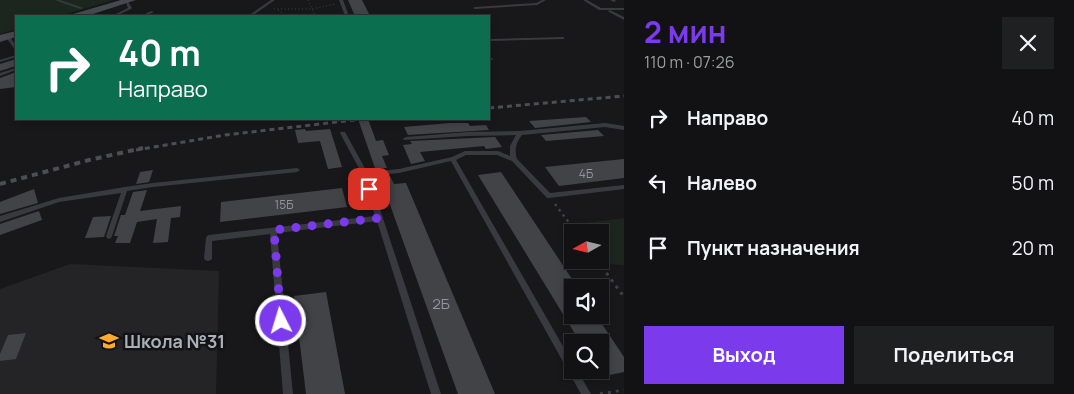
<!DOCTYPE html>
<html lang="ru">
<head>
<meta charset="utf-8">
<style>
  :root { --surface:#121214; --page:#1f2022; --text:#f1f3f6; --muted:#9c9ea0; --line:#313234; --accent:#7c3aed }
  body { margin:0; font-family:Manrope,sans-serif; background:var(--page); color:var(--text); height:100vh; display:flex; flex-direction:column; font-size:19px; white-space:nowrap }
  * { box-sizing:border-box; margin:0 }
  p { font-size:16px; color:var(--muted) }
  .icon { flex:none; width:28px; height:28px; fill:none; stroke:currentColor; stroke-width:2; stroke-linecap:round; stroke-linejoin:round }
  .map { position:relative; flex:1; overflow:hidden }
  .panel { display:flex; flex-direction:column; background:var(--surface); width:450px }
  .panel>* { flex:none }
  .banner { position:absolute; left:15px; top:15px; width:475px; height:105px; border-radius:0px; box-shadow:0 2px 8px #0003,0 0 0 1px var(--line); background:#0b6e4f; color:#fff; overflow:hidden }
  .needle { width:32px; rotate:262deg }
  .fabs { position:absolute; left:564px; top:224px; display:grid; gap:10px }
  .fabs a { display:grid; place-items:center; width:45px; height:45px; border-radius:0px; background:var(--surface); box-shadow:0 2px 8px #0003,0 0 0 1px var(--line); font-size:25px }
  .pin { position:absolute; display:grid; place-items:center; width:42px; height:42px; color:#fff; margin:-21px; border-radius:10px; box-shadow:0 2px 8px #0006 }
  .me { position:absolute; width:55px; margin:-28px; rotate:355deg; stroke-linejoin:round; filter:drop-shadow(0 0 4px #0008) }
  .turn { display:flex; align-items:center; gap:18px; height:105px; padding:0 20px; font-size:22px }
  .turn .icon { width:65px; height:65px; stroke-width:2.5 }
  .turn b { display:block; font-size:35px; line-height:42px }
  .round { display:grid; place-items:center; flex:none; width:52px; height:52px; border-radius:0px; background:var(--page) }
  .summary { display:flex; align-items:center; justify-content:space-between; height:85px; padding:0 20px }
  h1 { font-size:30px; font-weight:700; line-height:38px; color:var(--accent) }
  .cta { display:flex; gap:10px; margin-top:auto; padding:10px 20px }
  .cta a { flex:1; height:58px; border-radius:0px; background:var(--accent); color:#fff; font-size:20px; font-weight:700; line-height:58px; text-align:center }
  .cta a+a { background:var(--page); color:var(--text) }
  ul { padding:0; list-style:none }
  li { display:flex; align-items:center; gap:15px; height:65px; padding:0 20px }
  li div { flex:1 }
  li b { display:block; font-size:19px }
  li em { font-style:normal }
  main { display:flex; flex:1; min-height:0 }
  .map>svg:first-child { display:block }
</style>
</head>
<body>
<main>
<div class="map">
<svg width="624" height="394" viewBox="0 0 624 394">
  <rect width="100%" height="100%" fill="#18181a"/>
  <!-- built -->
  <path fill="#242427" d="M70,264L219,271L216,394H0V289Z"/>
  <!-- green -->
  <g fill="#1d261e">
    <path d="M0,0H114L59,16H16V29L0,34Z"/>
    <path d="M624,218V265L609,264L600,256V232H582L581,226L585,223Z"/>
  </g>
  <!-- building -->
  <g fill="#424347">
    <path d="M348,0H362L370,16H355Z"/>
    <path d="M16,59V66L0,71V64Z"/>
    <path d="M16,72V87L0,89V78Z"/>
    <path d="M586,117L591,122L535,128L529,121Z"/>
    <path d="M358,119H368L376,141L383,140L389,155L382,156L387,168H375Z"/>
    <path d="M450,123H468L470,126L486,125L489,130L408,135L404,127Z"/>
    <path d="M305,129L306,131L330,129L342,167L328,169L320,141L298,143L295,130Z"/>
    <path d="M598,130L604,136L546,141L541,135Z"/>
    <path d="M495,137L502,147L486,149L484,146L420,152L425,161L411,164L403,145L412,144L410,141Z"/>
    <path d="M624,159V178L559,186L545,167Z"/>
    <path d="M153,170L149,182L136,184L140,172Z"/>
    <path d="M501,172L578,288H572V315H596L624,357V372L600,377V342H580L478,175Z"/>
    <path d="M390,176L394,184L406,183L495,394H458L380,177Z"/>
    <path d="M342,188L347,207L220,222L221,202Z"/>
    <path d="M34,189L38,203L0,214V202Z"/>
    <path d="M147,190L140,211L181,206L180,217L171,218L168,242L153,243L157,219L137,222L130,243H115L118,236H114L121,215H125L133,192Z"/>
    <path d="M39,211L42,220L0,235V224Z"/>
    <path d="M111,216L104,237L85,238L93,217Z"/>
    <path d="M326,292L345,394H306L294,296Z"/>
    <path d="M26,333L16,359L0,361V354L8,335Z"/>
  </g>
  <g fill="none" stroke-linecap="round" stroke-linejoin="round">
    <!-- path-far2 -->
    <g stroke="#3e4146" stroke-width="1" stroke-dasharray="1 2.5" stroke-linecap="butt">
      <path d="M308,0L315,16"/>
      <path d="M274,9H312L335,4"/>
      <path d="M278,10L286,16"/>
    </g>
    <!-- path-far1 -->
    <path stroke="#3e4146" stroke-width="2.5" stroke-dasharray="2.5 4" stroke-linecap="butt" d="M555,204L576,232"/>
    <!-- path -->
    <g stroke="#3e4146" stroke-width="3" stroke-dasharray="3 5" stroke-linecap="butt">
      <path d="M597,260L624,297"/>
      <path d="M600,394L624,390"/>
    </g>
    <!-- service -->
    <g fill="#383a3f" fill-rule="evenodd">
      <path d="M55,0H60L83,8L80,9Z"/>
      <path d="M125,0H127L132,8L131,9L116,16H112L128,8Z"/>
      <path d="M271,0H275L252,16H248Z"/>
      <path d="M339,0H343L349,16H345Z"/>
      <path d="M542,0H546L537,5L475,9L473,8L475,7L536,3Z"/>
      <path d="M583,0H587L601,8H624V10H610L624,17V20L609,12L608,11L610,10H599Z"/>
      <path d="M610,0H615L616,1L614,2Z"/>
      <path d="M151,11L154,12L145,16H141Z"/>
      <path d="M7,36L10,37L16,46V50H15L6,37Z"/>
      <path d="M564,37V39H563L489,41V39Z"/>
      <path d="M16,55V57L0,62V60Z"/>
      <path d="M490,58H492L493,59L489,61Z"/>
      <path d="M16,68V70L0,76V73Z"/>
      <path d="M336,119H343L338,122L335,120Z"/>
      <path d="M605,123L624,126V130L605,127L522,135C516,142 514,150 517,159L550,193L624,185V189L549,198H547L512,161L497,155H466L456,160L572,362V370H577L591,394H581L451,161L399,173L369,176L441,394H431L377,221L277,233L293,394H283L270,234L212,241V258L211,260L208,261L205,260L204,258L206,238L207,236L209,235L375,216L362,174L340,133L341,132H345L367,172L399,169L452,157L465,151H498L510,156V146L516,135L468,136L404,140L403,139L404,138L406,137L468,132L520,131Z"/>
      <path d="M297,168L300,170L297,172L153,187L127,191L112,236L111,238L109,239L107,238L106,236L121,193L59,202L0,222V216L59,198L125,187L153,183Z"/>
    </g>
    <!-- secondary -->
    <g fill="#46494f" fill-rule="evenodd">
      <path d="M121,0H136L87,16H72L73,14Z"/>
      <path d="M16,31V37L0,42V35Z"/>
    </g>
    <!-- rail-far1 -->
    <g stroke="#4b4e54" stroke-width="3" stroke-dasharray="5 4" stroke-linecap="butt">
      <path d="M489,108L624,96"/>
      <path d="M136,150L225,135L363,119"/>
    </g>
    <!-- rail -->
    <path stroke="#4b4e54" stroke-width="4" stroke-dasharray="6 5" stroke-linecap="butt" d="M0,184L89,160L143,148"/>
  </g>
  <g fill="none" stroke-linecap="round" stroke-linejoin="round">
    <!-- route -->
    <path stroke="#7c3aed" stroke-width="9" stroke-dasharray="0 16.2" d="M281,321L274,230L379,218L369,189"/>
  </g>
  <!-- icons -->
  <defs>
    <g id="school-bare" transform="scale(1.5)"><path d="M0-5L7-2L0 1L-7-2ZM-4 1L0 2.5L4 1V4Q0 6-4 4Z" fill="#ffaa2b" stroke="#131315" stroke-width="2.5" paint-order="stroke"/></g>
  </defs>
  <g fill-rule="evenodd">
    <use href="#school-bare" x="109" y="341"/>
  </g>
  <g text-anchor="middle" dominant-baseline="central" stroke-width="5" stroke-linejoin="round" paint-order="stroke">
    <!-- number labels -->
    <g font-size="12" fill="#8f959e">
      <text x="586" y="173">4Б</text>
      <text x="284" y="204">15Б</text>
    </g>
    <!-- near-number labels -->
    <g font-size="15" fill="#8f959e">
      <text x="441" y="303">2Б</text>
    </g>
    <!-- near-poi labels -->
    <g font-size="18" font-weight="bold" fill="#a9b0bb" stroke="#131315" text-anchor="start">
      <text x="124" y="341">Школа №31</text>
    </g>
  </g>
</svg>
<div class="fabs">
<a><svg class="needle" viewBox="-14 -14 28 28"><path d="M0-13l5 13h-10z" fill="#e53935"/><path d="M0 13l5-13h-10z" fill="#9c9ea0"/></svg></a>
<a><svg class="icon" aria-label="sound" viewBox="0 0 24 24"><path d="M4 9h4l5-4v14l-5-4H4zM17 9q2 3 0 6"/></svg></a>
<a><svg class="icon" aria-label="search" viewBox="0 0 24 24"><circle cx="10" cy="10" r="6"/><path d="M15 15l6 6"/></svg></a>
</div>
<div class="pin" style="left:369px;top:189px;background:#d93025"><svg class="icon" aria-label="arrive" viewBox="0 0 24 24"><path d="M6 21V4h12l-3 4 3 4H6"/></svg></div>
<svg class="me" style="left:281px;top:321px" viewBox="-20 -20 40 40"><circle r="17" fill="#7c3aed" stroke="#fff" stroke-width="3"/><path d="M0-11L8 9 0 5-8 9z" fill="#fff"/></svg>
<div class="banner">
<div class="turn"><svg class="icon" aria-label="right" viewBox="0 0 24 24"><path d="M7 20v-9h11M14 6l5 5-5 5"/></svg><div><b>40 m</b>Направо</div></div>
</div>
</div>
<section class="panel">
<div class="summary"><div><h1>2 мин</h1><p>110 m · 07:26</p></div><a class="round"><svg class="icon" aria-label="close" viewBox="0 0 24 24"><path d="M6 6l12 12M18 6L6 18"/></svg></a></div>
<ul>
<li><svg class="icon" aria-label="right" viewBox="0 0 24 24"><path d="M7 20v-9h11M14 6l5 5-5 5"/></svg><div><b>Направо</b></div><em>40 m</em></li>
<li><svg class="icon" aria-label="left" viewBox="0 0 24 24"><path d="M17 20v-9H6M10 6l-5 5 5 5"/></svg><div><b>Налево</b></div><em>50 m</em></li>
<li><svg class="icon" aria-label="arrive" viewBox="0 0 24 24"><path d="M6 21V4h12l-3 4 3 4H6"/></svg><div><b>Пункт назначения</b></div><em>20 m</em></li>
</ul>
<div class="cta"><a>Выход</a><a>Поделиться</a></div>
</section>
</main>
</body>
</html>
